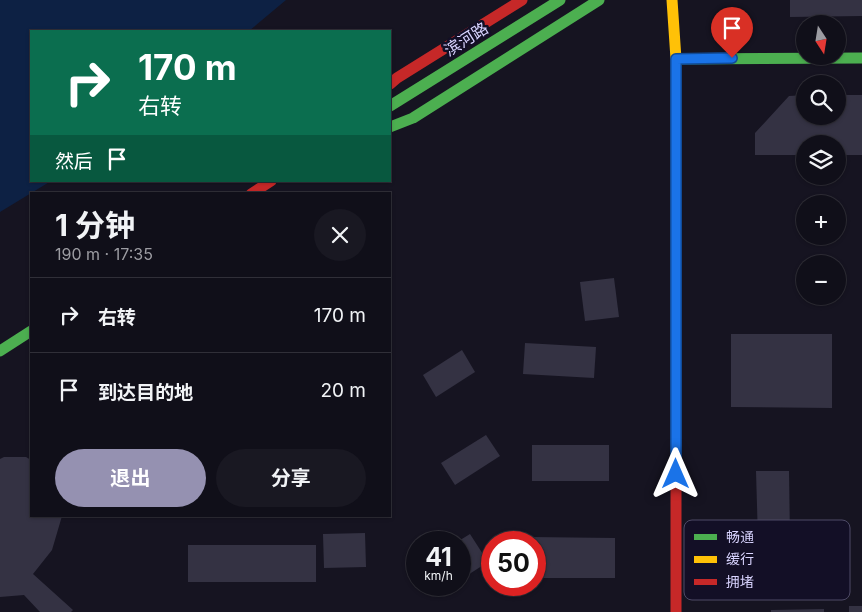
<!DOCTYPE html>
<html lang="zh">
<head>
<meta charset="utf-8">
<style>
  :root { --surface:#100f19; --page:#191822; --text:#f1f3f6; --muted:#9c9ca2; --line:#302f38; --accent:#9591b1 }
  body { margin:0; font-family:Inter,"Noto Sans SC",sans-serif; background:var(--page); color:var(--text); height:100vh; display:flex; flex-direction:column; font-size:19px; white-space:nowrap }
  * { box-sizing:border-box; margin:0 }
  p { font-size:16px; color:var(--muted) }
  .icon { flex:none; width:28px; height:28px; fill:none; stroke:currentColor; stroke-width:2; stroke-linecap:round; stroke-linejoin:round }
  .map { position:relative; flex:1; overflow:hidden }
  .side { position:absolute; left:30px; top:192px; width:361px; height:325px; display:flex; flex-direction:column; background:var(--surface); border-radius:0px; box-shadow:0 1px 4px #0004,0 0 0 1px var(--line) }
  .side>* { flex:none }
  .hud { position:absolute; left:30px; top:30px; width:361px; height:152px; border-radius:0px; box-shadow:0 1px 4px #0004,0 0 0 1px var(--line); background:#0b6e4f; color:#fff; overflow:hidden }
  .needle { width:32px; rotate:168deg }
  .buttons { position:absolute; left:796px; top:15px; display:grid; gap:10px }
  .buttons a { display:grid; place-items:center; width:50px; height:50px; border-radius:50%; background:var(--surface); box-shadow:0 1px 4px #0004,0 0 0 1px var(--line); font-size:25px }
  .speed { position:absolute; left:406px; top:531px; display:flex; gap:10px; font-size:25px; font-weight:700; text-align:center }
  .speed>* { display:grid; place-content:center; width:65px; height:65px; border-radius:50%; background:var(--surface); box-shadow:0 1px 4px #0004,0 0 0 1px var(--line); line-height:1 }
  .speed small { font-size:12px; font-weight:400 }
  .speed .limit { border:8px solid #d22; background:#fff; color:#111 }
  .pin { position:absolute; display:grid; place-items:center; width:42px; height:42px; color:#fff; margin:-51px -21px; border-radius:50% 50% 50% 0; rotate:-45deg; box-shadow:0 0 5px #0007 }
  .pin .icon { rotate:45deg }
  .me { position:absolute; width:55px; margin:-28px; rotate:0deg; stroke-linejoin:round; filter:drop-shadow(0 0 4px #0008) }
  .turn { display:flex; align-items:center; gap:18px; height:105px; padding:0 25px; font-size:22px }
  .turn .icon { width:65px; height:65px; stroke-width:2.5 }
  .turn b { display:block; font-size:35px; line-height:42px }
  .then { display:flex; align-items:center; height:48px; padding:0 25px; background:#0003; gap:10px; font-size:19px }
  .round { display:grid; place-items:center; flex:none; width:52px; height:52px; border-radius:26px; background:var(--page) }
  .head { display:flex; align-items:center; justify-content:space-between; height:85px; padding:0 25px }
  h1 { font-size:30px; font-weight:700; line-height:38px }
  .action { display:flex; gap:10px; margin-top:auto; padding:10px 25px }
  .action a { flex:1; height:58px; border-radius:30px; background:var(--accent); color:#fff; font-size:20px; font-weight:700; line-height:58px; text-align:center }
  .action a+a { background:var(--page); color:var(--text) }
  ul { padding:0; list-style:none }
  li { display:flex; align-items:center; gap:15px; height:75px; padding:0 25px; border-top:1px solid var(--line) }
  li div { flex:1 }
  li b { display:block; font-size:19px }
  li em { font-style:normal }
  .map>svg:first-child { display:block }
</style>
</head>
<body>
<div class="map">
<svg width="862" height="612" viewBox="0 0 862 612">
  <rect width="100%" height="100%" fill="#161421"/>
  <!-- water -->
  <path fill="#0d2144" d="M0,0H286L249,31H31V181H51L0,212Z"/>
  <!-- building -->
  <g fill="#343243">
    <path d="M790,0H862V16L790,17Z"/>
    <path d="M805,95V116H838V95H862V155H838V144H805V155H755V133L789,96Z"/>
    <path d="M614,278L619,317L585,321L580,282Z"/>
    <path d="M731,334H832V408L731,407Z"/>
    <path d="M525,343L596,347L594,378L523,374Z"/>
    <path d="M462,350L475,372L436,397L423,375Z"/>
    <path d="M486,435L500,456L455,485L441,463Z"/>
    <rect x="532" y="445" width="77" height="36"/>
    <path d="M4,457H26L31,460V516H62L52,550L33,574L73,610L71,612H40L24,595L0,597V459Z"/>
    <path d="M756,471H789L790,539L758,540Z"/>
    <path d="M365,533L366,567L324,568L323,534Z"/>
    <path d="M470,534L488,562L460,580V542H457Z"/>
    <path d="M530,537L615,538V578H535V542H530Z"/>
    <rect x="188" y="545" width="128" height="37"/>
    <path d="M442,585H452L445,590Z"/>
    <rect x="849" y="606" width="13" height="6"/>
    <path d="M824,609V612H771V610Z"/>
  </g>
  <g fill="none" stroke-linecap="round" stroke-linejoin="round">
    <!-- fast -->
    <g stroke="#4caf50" stroke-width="11">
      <path d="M676,59L862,58"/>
      <path d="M390,106L560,0"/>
      <path d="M390,127L413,118L599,0"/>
      <path d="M0,351L31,331"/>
    </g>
    <!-- slow -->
    <path stroke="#ffc107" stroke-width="11" d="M672,0L676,59V433"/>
    <!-- jam -->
    <g stroke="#c62828" stroke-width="11">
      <path d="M390,84L397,78L522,0"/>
      <path d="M251,194L271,181"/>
      <path d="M676,433V612"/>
    </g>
  </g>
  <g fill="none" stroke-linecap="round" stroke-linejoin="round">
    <!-- route casing -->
    <g stroke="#114b97" stroke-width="12">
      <path id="route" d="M676,474V59L732,58"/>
    </g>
    <!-- route -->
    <use href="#route" stroke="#1a73e8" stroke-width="9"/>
  </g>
  <g text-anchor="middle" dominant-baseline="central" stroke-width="5" stroke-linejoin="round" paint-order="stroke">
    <!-- street labels -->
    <g font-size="16" fill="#d9d4ff" stroke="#130f26">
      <text transform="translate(466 39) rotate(-32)">滨河路</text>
    </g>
  </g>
  <!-- legend -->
  <rect x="684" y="520" width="166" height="80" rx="8" fill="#130f26" stroke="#4e4a67" stroke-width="1"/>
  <rect x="694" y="534" width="23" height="6" fill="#4caf50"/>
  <rect x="694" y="556" width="23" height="7" fill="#ffc107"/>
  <rect x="694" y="579" width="23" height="6" fill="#c62828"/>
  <g font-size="14" fill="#d9d4ff">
    <text x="726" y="542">畅通</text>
    <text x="726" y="564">缓行</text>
    <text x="726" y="587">拥堵</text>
  </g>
</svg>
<div class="buttons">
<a><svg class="needle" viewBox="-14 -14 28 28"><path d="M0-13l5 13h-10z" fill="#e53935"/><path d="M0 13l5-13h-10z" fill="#9c9ca2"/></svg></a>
<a><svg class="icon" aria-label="search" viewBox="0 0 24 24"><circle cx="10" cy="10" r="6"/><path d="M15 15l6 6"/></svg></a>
<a><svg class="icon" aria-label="layers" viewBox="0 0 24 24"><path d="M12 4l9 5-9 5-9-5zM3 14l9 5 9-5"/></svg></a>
<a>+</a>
<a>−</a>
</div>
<div class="speed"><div>41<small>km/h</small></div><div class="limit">50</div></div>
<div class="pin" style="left:732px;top:58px;background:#d93025"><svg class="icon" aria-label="arrive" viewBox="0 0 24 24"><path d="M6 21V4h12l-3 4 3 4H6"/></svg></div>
<svg class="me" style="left:676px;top:474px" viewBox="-20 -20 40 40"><path d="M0-17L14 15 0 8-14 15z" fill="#1a73e8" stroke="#fff" stroke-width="4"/></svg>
<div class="hud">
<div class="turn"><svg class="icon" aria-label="right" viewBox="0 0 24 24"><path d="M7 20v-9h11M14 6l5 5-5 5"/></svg><div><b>170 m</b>右转</div></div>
<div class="then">然后<svg class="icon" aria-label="arrive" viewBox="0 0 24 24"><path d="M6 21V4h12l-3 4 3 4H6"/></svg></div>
</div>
<section class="side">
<div class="head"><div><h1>1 分钟</h1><p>190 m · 17:35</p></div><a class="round"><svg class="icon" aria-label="close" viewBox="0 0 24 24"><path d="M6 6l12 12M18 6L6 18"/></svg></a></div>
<ul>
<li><svg class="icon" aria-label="right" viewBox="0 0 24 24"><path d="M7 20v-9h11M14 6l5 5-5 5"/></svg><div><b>右转</b></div><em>170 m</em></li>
<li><svg class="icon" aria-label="arrive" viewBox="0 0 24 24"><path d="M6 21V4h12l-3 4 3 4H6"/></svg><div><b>到达目的地</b></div><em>20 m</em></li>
</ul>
<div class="action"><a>退出</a><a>分享</a></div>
</section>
</div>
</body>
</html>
